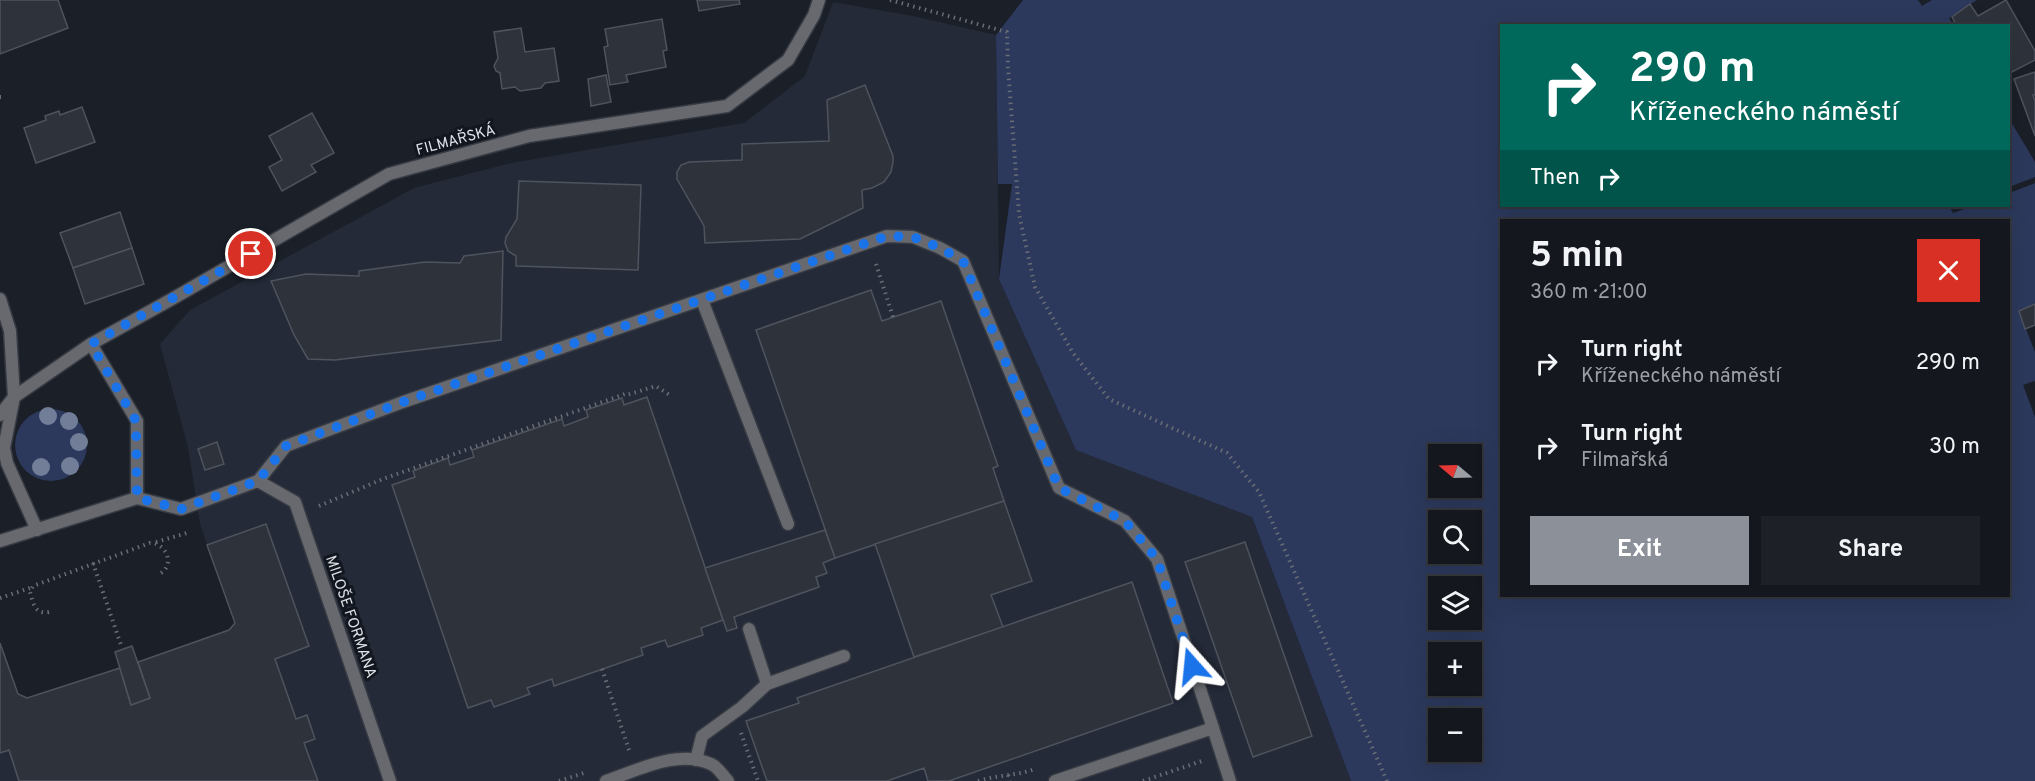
<!DOCTYPE html>
<html lang="en">
<head>
<meta charset="utf-8">
<style>
  :root { --surface:#14171e; --page:#1d2027; --text:#f1f3f6; --muted:#9d9fa4; --line:#33363c; --accent:#8c9099 }
  body { margin:0; font-family:Overpass,sans-serif; background:var(--page); color:var(--text); height:100vh; display:flex; flex-direction:column; font-size:22px; white-space:nowrap }
  * { box-sizing:border-box; margin:0 }
  p { font-size:20px; color:var(--muted) }
  .icon { flex:none; width:33px; height:33px; fill:none; stroke:currentColor; stroke-width:2; stroke-linecap:round; stroke-linejoin:round }
  .map { position:relative; flex:1; overflow:hidden }
  .panel { position:absolute; left:1500px; top:219px; width:510px; height:378px; display:flex; flex-direction:column; background:var(--surface); border-radius:0px; box-shadow:0 6px 24px #0002,0 0 0 2px var(--line) }
  .panel>* { flex:none }
  .guide { position:absolute; left:1500px; top:24px; width:510px; height:183px; border-radius:0px; box-shadow:0 6px 24px #0002,0 0 0 2px var(--line); background:#00695c; color:#fff; overflow:hidden }
  .needle { width:39px; rotate:289deg }
  .controls { position:absolute; left:1428px; top:444px; display:grid; gap:12px }
  .controls a { display:grid; place-items:center; width:54px; height:54px; border-radius:0px; background:var(--surface); box-shadow:0 6px 24px #0002,0 0 0 2px var(--line); font-size:30px }
  .pin { position:absolute; display:grid; place-items:center; width:51px; height:51px; color:#fff; margin:-26px; border:3px solid #fff; border-radius:50%; box-shadow:0 2px 6px #0007 }
  .me { position:absolute; width:66px; margin:-33px; rotate:342deg; stroke-linejoin:round; filter:drop-shadow(0 0 4px #0008) }
  .turn { display:flex; align-items:center; gap:21px; height:126px; padding:0 30px; font-size:27px }
  .turn .icon { width:78px; height:78px; stroke-width:2.5 }
  .turn b { display:block; font-size:42px; line-height:51px }
  .then { display:flex; align-items:center; height:57px; padding:0 30px; background:#0003; gap:12px; font-size:22px }
  .round { display:grid; place-items:center; flex:none; width:63px; height:63px; border-radius:0px; background:var(--page) }
  .headline { display:flex; align-items:center; justify-content:space-between; height:102px; padding:0 30px }
  h1 { font-size:36px; font-weight:700; line-height:45px }
  .action { display:flex; gap:12px; margin-top:auto; padding:12px 30px }
  .action a { flex:1; height:69px; border-radius:0px; background:var(--accent); color:#fff; font-size:24px; font-weight:700; line-height:69px; text-align:center }
  .action a+a { background:var(--page); color:var(--text) }
  ul { padding:0; list-style:none }
  li { display:flex; align-items:center; gap:18px; height:84px; padding:0 30px }
  li div { flex:1 }
  li b { display:block; font-size:22px }
  li em { font-style:normal }
  .map>svg:first-child { display:block }
</style>
</head>
<body>
<div class="map">
<svg width="2035" height="781" viewBox="0 0 2035 781">
  <rect width="100%" height="100%" fill="#1b1f28"/>
  <!-- built -->
  <path fill="#242a38" d="M833,2L913,16L996,35L999,279L1076,449L1252,517L1351,781H0V643L18,694L27,698L119,668L115,652L125,647L132,646L138,662L229,630L235,624L200,524L188,447L160,344L190,310L414,188L511,163L744,123L805,76Z"/>
  <!-- green -->
  <g fill="#2c395c" fill-rule="evenodd">
    <path d="M1023,0H1918L1922,6L1932,0H1977L1949,18L1953,25L1502,26V206H1957L1950,208L1953,213L1973,206H2008L2009,193L2035,183V304L2019,311L2035,352V381L2023,385L2035,417V781H1351L1252,517L1076,450L999,279L1012,184H998L996,35ZM1502,220H2008V596H1502ZM1438,454H1472V488H1438ZM1438,520H1472V554H1438ZM1438,586H1472V620H1438ZM1438,652H1472V686H1438ZM1438,718H1472V752H1438Z"/>
    <path d="M2008,117L2035,162V177L2009,187Z"/>
    <circle cx="51" cy="445" r="36"/>
  </g>
  <!-- building -->
  <g fill="#2e323b" stroke="#4f535d" stroke-width="1.5">
    <path d="M0,0H58L68,28L0,54Z"/>
    <path d="M697,0H739L740,4L699,11Z"/>
    <path d="M2006,0L2035,51V60L2008,74V26H1957L1952,17L1970,4L1978,16Z"/>
    <path d="M662,19L667,50L663,51L666,67L626,75L628,82L610,85L604,47L608,46L605,29Z"/>
    <path d="M521,28L525,52L554,48L559,81L545,83L541,88L520,91L515,87L502,89L500,73L496,71L494,66L498,58L494,32Z"/>
    <path d="M2035,72V95H2033L2035,101V136L2014,79Z"/>
    <path d="M606,75L611,102L591,106L588,79Z"/>
    <path d="M865,85L893,156V162L891,172L884,182L872,188L862,190L863,208L800,239L705,243L704,226L677,179V172L681,165L689,162L742,160V144L829,141L827,100Z"/>
    <path d="M82,107L95,142L36,163L24,128L46,120L45,116L59,111L60,115Z"/>
    <path d="M312,113L334,153L311,165L316,172L282,191L269,167L282,160L269,136Z"/>
    <path d="M519,181L641,185L638,270L516,266V256L508,251L505,243L506,237L517,219Z"/>
    <path d="M120,212L132,248L73,268L60,233Z"/>
    <path d="M132,248L144,284L85,304L73,268Z"/>
    <path d="M503,251L501,340L335,360L308,359L294,335L271,281L306,274L359,276V271L425,262L460,263L464,256Z"/>
    <path d="M871,290L882,321L941,301L998,466L993,468L1004,501L835,558L756,330Z"/>
    <path d="M2035,304V325L2025,329L2019,311Z"/>
    <path d="M647,397L723,620L701,628L703,635L668,647L665,640L641,648L643,655L554,686L552,679L527,688L530,694L494,707L491,700L468,708L392,485L415,477L413,471L448,458L450,465L474,457L472,450L562,419L564,426L588,417L586,410L622,398L624,405Z"/>
    <path d="M217,442L224,464L205,470L198,449Z"/>
    <path d="M1004,501L1032,581L991,595L1003,627L914,657L875,544Z"/>
    <path d="M266,524L309,646L275,659L296,719L307,715L315,739L304,743L318,781H19L9,750L0,753V643L18,694L27,698L120,668L131,705L150,698L138,662L229,630L235,623L207,545Z"/>
    <path d="M825,530L835,558L823,563L827,573L816,577L819,587L734,617L737,628L727,631L705,568Z"/>
    <path d="M1245,542L1312,736L1253,757L1185,562Z"/>
    <path d="M1132,582L1173,703L949,781H928L924,768L887,781H767L746,721L799,703L797,698Z"/>
    <path d="M132,646L150,698L131,705L115,652Z"/>
  </g>
  <g fill="none" stroke-linecap="round" stroke-linejoin="round">
    <!-- lane casing -->
    <g stroke="#363a43" stroke-width="15">
      <g id="lane">
        <path d="M702,300L788,524"/>
        <path d="M258,481L295,502L390,781"/>
        <path d="M137,498L181,509L258,481L286,446L403,402L887,236L913,237L940,248L963,261L1059,488L1125,521L1157,559L1213,728"/>
        <path d="M749,629L767,684"/>
        <path d="M696,760L702,736L742,707L767,684L844,656"/>
        <path d="M606,781C639,770 677,749 711,764C718,767 723,776 728,781"/>
        <path d="M1055,781L1213,728L1230,781"/>
      </g>
    </g>
    <!-- street casing -->
    <g stroke="#363a43" stroke-width="15">
      <g id="street">
        <path d="M0,299L10,331L14,397L4,448L7,463L37,530"/>
        <path d="M0,415L14,397L91,344L172,299L389,174L529,136L727,106L788,60L814,15L819,0"/>
        <path d="M0,541L137,498V421L91,344"/>
      </g>
    </g>
    <!-- path -->
    <g stroke="#696d75" stroke-width="4" stroke-dasharray="1.5 4.5" stroke-linecap="butt">
      <path d="M890,0L1007,32L1008,68L1019,214L1035,287L1073,353L1109,399L1227,453L1259,492L1387,781"/>
      <path d="M0,97H1"/>
      <path d="M876,264L893,317"/>
      <path d="M319,506L383,479L625,394L627,395L656,386L671,396"/>
      <path d="M156,542L187,533"/>
      <path d="M93,563L122,648"/>
      <path d="M0,598L30,588"/>
      <path d="M49,612C35,615 33,603 30,592L33,586L150,543C166,543 175,564 161,573"/>
      <path d="M602,669L629,750"/>
      <path d="M741,733L758,781"/>
      <path d="M1008,775L1010,781"/>
      <path d="M559,781L587,772"/>
      <path d="M978,781C997,775 1016,776 1035,769"/>
      <path d="M1143,781L1202,761"/>
    </g>
    <!-- lane -->
    <use href="#lane" stroke="#67696e" stroke-width="12"/>
    <!-- street -->
    <use href="#street" stroke="#67696e" stroke-width="12"/>
  </g>
  <!-- trees -->
  <g fill="#727e98">
    <circle cx="48" cy="416" r="9"/>
    <circle cx="69" cy="421" r="9"/>
    <circle cx="79" cy="442" r="9"/>
    <circle cx="70" cy="466" r="9"/>
    <circle cx="41" cy="467" r="9"/>
  </g>
  <g fill="none" stroke-linecap="round" stroke-linejoin="round">
    <!-- route -->
    <path stroke="#1a73e8" stroke-width="10" stroke-dasharray="0 18" d="M251,254L91,344L136,421L137,498L181,509L258,481L286,446L403,402L887,236L913,237L940,248L963,261L1059,488L1125,521L1157,559L1192,666"/>
  </g>
  <g text-anchor="middle" dominant-baseline="central" stroke-width="6" stroke-linejoin="round" paint-order="stroke">
    <!-- street labels -->
    <g font-size="15" fill="#dfe2e8" stroke="#12161e">
      <text transform="translate(456 141) rotate(-15)">FILMAŘSKÁ</text>
      <text transform="translate(350 617) rotate(71)">MILOŠE FORMANA</text>
    </g>
  </g>
</svg>
<div class="controls">
<a><svg class="needle" viewBox="-14 -14 28 28"><path d="M0-13l5 13h-10z" fill="#e53935"/><path d="M0 13l5-13h-10z" fill="#9d9fa4"/></svg></a>
<a><svg class="icon" aria-label="search" viewBox="0 0 24 24"><circle cx="10" cy="10" r="6"/><path d="M15 15l6 6"/></svg></a>
<a><svg class="icon" aria-label="layers" viewBox="0 0 24 24"><path d="M12 4l9 5-9 5-9-5zM3 14l9 5 9-5"/></svg></a>
<a>+</a>
<a>−</a>
</div>
<div class="pin" style="left:251px;top:254px;background:#d93025"><svg class="icon" aria-label="arrive" viewBox="0 0 24 24"><path d="M6 21V4h12l-3 4 3 4H6"/></svg></div>
<svg class="me" style="left:1192px;top:666px" viewBox="-20 -20 40 40"><path d="M0-17L14 15 0 8-14 15z" fill="#1a73e8" stroke="#fff" stroke-width="4"/></svg>
<div class="guide">
<div class="turn"><svg class="icon" aria-label="right" viewBox="0 0 24 24"><path d="M7 20v-9h11M14 6l5 5-5 5"/></svg><div><b>290 m</b>Kříženeckého náměstí</div></div>
<div class="then">Then<svg class="icon" aria-label="right" viewBox="0 0 24 24"><path d="M7 20v-9h11M14 6l5 5-5 5"/></svg></div>
</div>
<section class="panel">
<div class="headline"><div><h1>5 min</h1><p>360 m · 21:00</p></div><a class="round" style="background:#d93025;color:#fff"><svg class="icon" aria-label="close" viewBox="0 0 24 24"><path d="M6 6l12 12M18 6L6 18"/></svg></a></div>
<ul>
<li><svg class="icon" aria-label="right" viewBox="0 0 24 24"><path d="M7 20v-9h11M14 6l5 5-5 5"/></svg><div><b>Turn right</b><p>Kříženeckého náměstí</p></div><em>290 m</em></li>
<li><svg class="icon" aria-label="right" viewBox="0 0 24 24"><path d="M7 20v-9h11M14 6l5 5-5 5"/></svg><div><b>Turn right</b><p>Filmařská</p></div><em>30 m</em></li>
</ul>
<div class="action"><a>Exit</a><a>Share</a></div>
</section>
</div>
</body>
</html>
